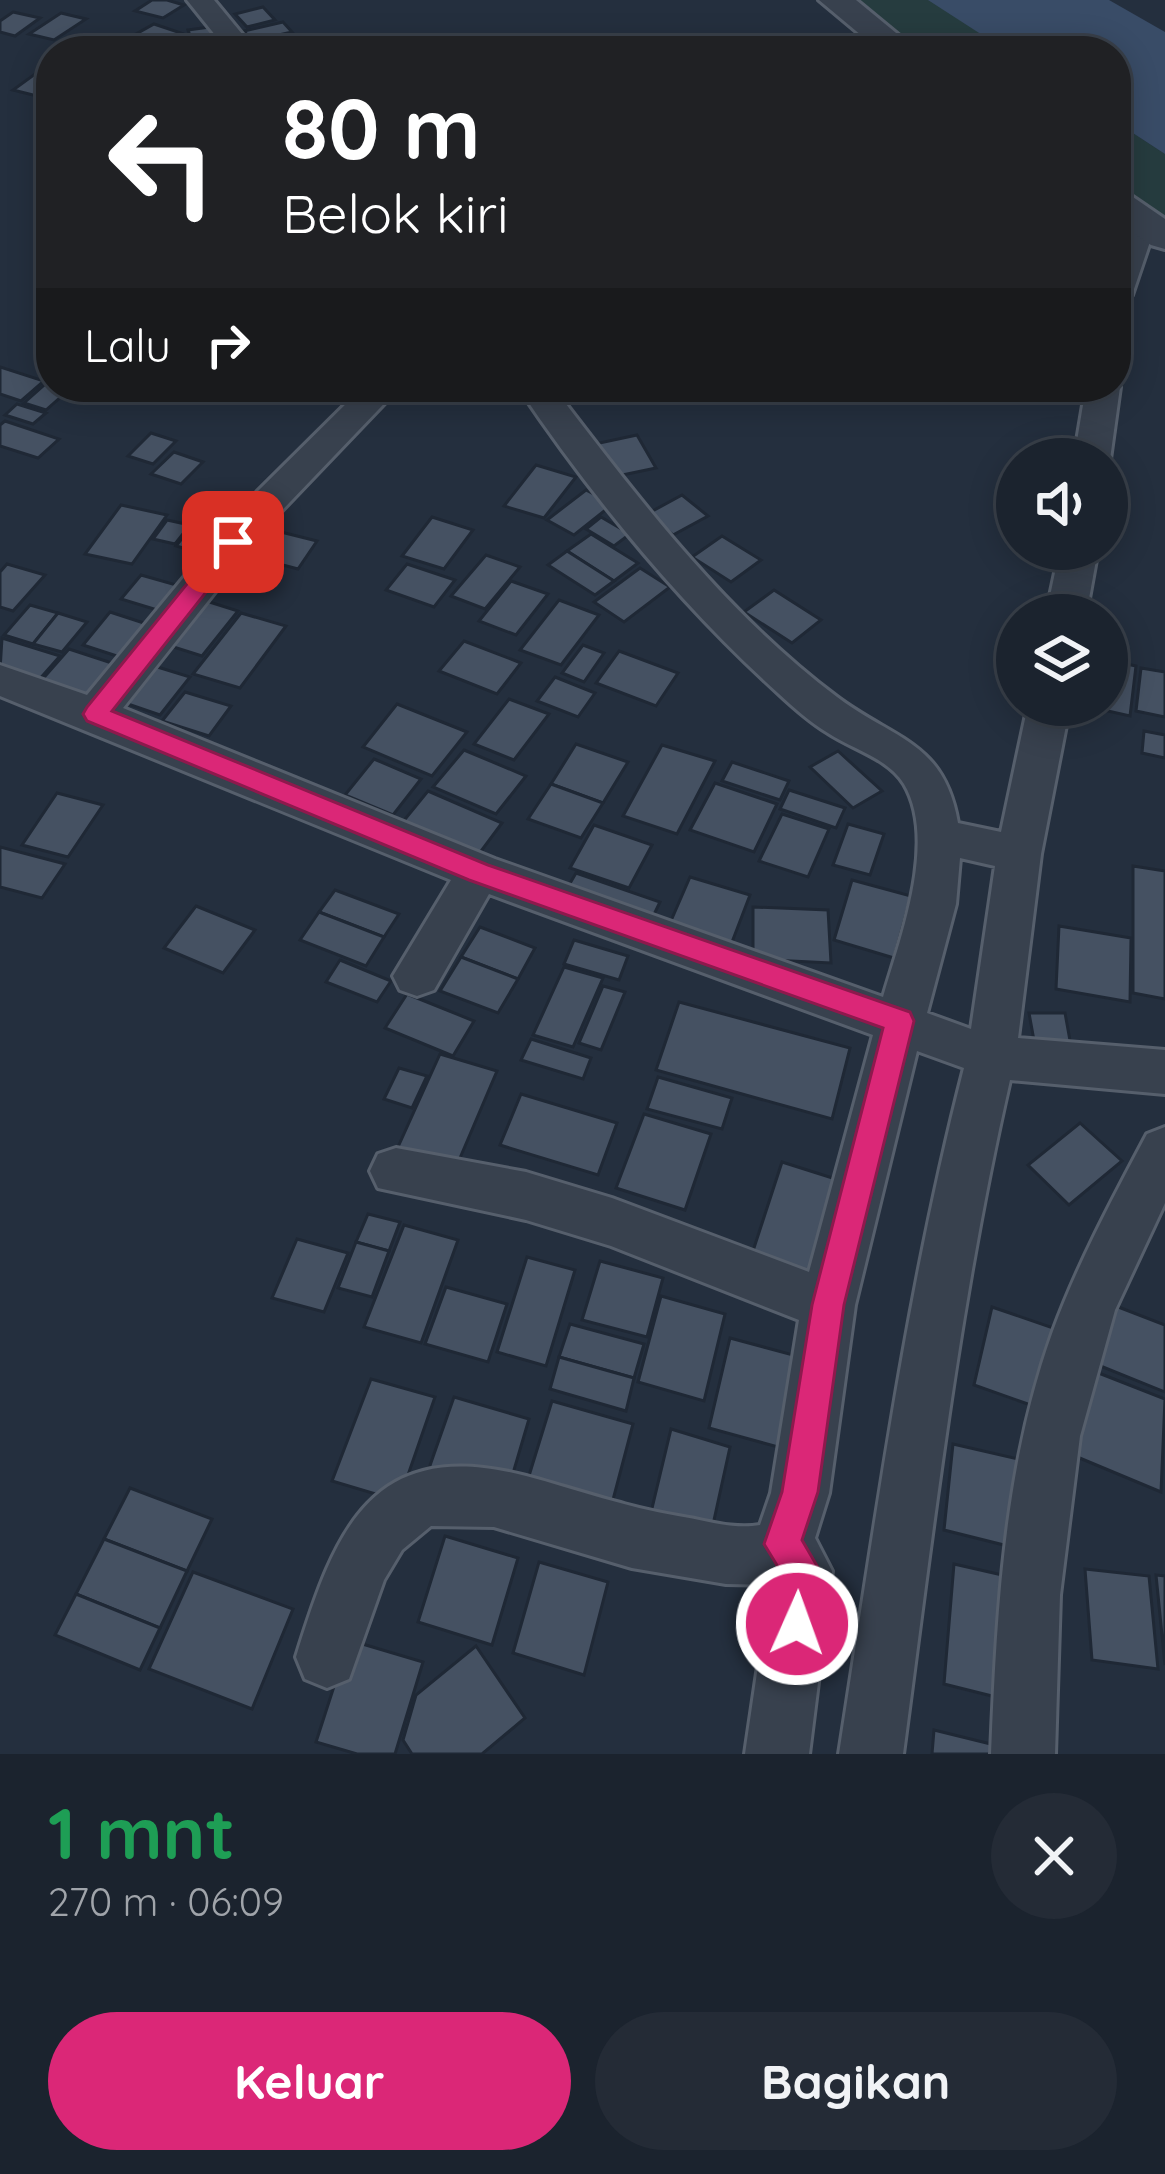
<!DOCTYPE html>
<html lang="id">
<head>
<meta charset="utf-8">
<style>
  :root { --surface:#1b232e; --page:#242b36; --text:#f1f3f6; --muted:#a0a4aa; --line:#39404a; --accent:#db2777 }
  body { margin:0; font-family:Quicksand,sans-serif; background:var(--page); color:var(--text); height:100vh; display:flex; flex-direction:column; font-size:45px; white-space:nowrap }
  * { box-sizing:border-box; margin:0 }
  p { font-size:39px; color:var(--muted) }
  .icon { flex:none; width:66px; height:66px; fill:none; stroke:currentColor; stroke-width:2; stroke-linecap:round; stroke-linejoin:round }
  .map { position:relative; height:1754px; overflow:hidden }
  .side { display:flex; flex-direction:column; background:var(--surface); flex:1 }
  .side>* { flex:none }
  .top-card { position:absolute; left:36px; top:36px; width:1095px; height:366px; border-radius:48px; box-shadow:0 6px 30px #0003,0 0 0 3px var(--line); background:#202124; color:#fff; overflow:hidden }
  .tools { position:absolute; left:996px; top:438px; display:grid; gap:24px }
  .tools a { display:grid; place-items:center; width:132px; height:132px; border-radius:50%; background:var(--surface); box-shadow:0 6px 30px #0003,0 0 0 3px var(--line); font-size:60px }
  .pin { position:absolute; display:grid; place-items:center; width:102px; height:102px; color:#fff; margin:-51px; border-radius:24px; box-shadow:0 6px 18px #0006 }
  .me { position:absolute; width:132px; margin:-66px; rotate:2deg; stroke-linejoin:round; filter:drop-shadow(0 0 9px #0008) }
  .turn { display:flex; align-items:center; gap:42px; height:252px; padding:0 48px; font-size:54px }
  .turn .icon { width:156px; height:156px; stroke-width:2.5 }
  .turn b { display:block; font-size:84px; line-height:102px }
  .then { display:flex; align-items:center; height:114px; padding:0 48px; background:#0003; gap:24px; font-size:45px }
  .round { display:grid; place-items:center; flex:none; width:126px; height:126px; border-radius:63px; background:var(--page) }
  .head { display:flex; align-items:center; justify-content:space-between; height:204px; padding:0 48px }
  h1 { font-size:72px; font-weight:700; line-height:90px; color:#1e9e55 }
  .action { display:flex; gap:24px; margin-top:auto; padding:24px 48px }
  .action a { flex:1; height:138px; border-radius:72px; background:var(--accent); color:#fff; font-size:48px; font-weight:700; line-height:138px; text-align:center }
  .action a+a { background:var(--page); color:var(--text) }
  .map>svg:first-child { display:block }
</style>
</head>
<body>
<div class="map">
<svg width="1165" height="1754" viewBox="0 0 1165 1754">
  <rect width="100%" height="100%" fill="#242f3e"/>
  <!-- green -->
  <g fill="#263c3f">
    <path d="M835,0H930L1007,51H901Z"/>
    <path d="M1116,122L1165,154V237L1116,203Z"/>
  </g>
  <!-- water -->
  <path fill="#394c67" d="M928,0H1109L1165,32V154L1116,122V51H1007Z"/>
  <!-- building -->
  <g fill="#455162" stroke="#1f2835" stroke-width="3">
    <path d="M152,0H167L184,5L163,18L135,11Z"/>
    <path d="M263,7L275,20L247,27L235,14Z"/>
    <path d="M13,12L40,18L15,36L0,32V21Z"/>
    <path d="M61,13L86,19L54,40L29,34Z"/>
    <path d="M283,22L292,32L252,41L244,31Z"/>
    <path d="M154,24L181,33L150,51L111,48Z"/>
    <path d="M217,26L223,42L194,47L188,30Z"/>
    <path d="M289,36L297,46L262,51L256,44Z"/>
    <path d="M46,66L51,67V94L45,98L13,90Z"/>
    <path d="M0,367L44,381L21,401L0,394Z"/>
    <path d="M51,379V387H72L46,410L24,403Z"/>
    <path d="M17,404L46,413L33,424L5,415Z"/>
    <path d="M5,421L59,439L38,458L0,446V425Z"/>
    <path d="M151,433L176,441L153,464L128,456Z"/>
    <path d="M637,435L656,468L608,478L590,445Z"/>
    <path d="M174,452L203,462L181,484L151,474Z"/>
    <path d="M536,465L576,477L544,518L504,506Z"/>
    <path d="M586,490L613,504L574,535L547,520Z"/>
    <path d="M682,495L708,516L673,535L647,514Z"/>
    <path d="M121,505L167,515L132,564L85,554Z"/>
    <path d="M201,514L240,525L216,557L176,546Z"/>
    <path d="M432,517L473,530L444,569L402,556Z"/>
    <path d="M601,517L630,534L614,546L586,529Z"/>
    <path d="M167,520L190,525L175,544L153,539Z"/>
    <path d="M265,528L317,541L298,569L245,555Z"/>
    <path d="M591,534L638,563L614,581L567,551Z"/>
    <path d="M722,536L761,560L731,582L692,557Z"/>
    <path d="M567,551L614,581L595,595L548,565Z"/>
    <path d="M486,555L520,567L485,609L451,596Z"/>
    <path d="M7,564L45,575L13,611L0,607V572Z"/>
    <path d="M407,564L455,580L434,607L386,590Z"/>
    <path d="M640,568L670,587L624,622L594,602Z"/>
    <path d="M141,575L187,588L167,613L121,599Z"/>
    <path d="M511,581L548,594L516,635L479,621Z"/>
    <path d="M774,590L821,620L792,643L744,612Z"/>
    <path d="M200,599L238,611L202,656L164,644Z"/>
    <path d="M559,600L599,615L561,665L520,650Z"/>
    <path d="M30,605L58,613L33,644L4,635Z"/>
    <path d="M110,612L153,626L126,659L83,645Z"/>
    <path d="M58,613L87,622L62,652L33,644Z"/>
    <path d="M241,613L286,626L240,688L193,674Z"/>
    <path d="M2,638L60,656L37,682L0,670Z"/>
    <path d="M464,641L521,663L497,694L439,671Z"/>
    <path d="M583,645L604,653L584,682L562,673Z"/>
    <path d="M69,649L121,666L93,700L40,682Z"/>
    <path d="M619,651L678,673L656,706L596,683Z"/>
    <path d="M1107,660L1136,666L1130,716L1099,709V705H1107Z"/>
    <path d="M151,665L190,677L160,715L122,702Z"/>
    <path d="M1141,668L1165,672V717L1136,711Z"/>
    <path d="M555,677L595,693L578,717L537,701Z"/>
    <path d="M185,692L231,706L209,736L162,721Z"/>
    <path d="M509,699L549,714L514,760L474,744Z"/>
    <path d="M397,704L467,732L432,776L363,747Z"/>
    <path d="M1144,731L1165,735V758L1142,753Z"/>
    <path d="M576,744L628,762L603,803L551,784Z"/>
    <path d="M662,745L715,761L677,834L623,816Z"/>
    <path d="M464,750L526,776L496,814L433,787Z"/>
    <path d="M838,751L882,791L853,808L810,767Z"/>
    <path d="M374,759L421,779L393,815L345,795Z"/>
    <path d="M732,762L789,781L780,800L722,781Z"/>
    <path d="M715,783L777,804L754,852L690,830Z"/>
    <path d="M551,784L603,803L581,838L528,819Z"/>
    <path d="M789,790L845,808L836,828L780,809Z"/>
    <path d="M428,791L502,823L473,862L397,829Z"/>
    <path d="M57,793L103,805L68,857L22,845Z"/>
    <path d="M782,814L829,829L808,877L759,861Z"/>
    <path d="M848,824L884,834L870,875L833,865Z"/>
    <path d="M594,825L652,845L629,888L570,868Z"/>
    <path d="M0,847L65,864L42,898L0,887Z"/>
    <path d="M1133,866L1165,871V999L1133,993Z"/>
    <path d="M576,873L660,902L648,927L562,897Z"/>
    <path d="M690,877L750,895L729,950L667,930Z"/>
    <path d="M852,880L911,896L894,958L834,940Z"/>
    <path d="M335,890L399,914L384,937L319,912Z"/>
    <path d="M196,906L255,930L223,973L164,948Z"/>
    <path d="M753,907L828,910L831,963L753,959Z"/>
    <path d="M319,912L384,937L366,966L300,940Z"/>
    <path d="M1059,926L1131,938L1130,1002L1056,989Z"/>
    <path d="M480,927L535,948L518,979L461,957Z"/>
    <path d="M574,940L628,956L619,980L564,964Z"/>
    <path d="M461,957L518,979L498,1013L440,991Z"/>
    <path d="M340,960L391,981L377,1002L326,982Z"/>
    <path d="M564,967L603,978L573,1047L533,1035Z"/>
    <path d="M603,986L625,992L601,1050L579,1043Z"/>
    <path d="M407,994L474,1021L453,1056L385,1028Z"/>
    <path d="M679,1002L850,1048L832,1119L656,1070Z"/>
    <path d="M1029,1013H1065L1071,1046H1035Z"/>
    <path d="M531,1039L591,1058L583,1079L521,1060Z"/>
    <path d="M440,1054L497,1071L457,1165L398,1147Z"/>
    <path d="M399,1068L427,1076L412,1108L384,1099Z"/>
    <path d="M658,1077L732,1098L722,1129L647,1109Z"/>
    <path d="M521,1094L617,1123L598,1175L500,1145Z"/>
    <path d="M644,1114L711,1134L685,1210L616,1188Z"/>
    <path d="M1080,1123L1122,1161L1069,1205L1028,1165Z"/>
    <path d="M782,1162L842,1181L814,1275L752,1254Z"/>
    <path d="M368,1214L400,1222L389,1251L356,1242Z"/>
    <path d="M404,1225L458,1240L421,1343L364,1327Z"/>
    <path d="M297,1239L348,1253L324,1312L272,1298Z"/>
    <path d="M356,1242L389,1251L372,1297L338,1288Z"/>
    <path d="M527,1257L575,1270L546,1366L497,1352Z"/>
    <path d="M600,1261L663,1278L647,1337L582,1320Z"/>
    <path d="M446,1287L507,1304L488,1362L425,1344Z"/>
    <path d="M661,1296L725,1314L704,1401L638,1382Z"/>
    <path d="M1108,1303L1165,1325V1392L1093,1363Z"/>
    <path d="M992,1307L1062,1331L1045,1410L974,1385Z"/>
    <path d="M570,1324L644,1344L634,1378L559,1357Z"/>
    <path d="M730,1338L797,1356L778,1447L709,1428Z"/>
    <path d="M559,1357L634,1378L626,1411L550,1389Z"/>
    <path d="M1091,1370L1165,1399L1161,1492L1070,1454Z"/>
    <path d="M371,1379L435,1397L399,1501L332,1481Z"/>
    <path d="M454,1397L529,1419L506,1497L427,1474Z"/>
    <path d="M552,1401L633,1424L605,1530L520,1505Z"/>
    <path d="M671,1429L730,1447L709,1543L648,1525Z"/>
    <path d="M953,1444L1022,1460L1016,1548L944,1530Z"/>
    <path d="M130,1488L212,1519L187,1571L104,1539Z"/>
    <path d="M445,1536L518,1558L492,1645L418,1622Z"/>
    <path d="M104,1539L187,1571L160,1628L76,1594Z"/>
    <path d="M539,1562L608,1582L584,1675L513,1653Z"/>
    <path d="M954,1564L1011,1577L1004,1699L944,1684Z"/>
    <path d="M1085,1569L1149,1576L1158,1669L1092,1660Z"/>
    <path d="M193,1572L293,1609L252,1709L149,1669Z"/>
    <path d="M1156,1575L1165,1576V1665Z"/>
    <path d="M76,1594L160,1628L140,1670L55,1635Z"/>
    <path d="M349,1640L423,1662L395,1754H357L316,1742Z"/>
    <path d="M476,1646L525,1718L482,1754H412L403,1740L416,1695Z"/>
    <path d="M934,1730L1011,1749V1754H932Z"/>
  </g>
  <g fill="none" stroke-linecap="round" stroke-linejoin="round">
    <!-- minor casing -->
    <g stroke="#565f6c" stroke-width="6">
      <g id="minor">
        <path d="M187,0H214L256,51H228Z"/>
        <path d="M1142,212L1157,221L1132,295L1116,305C1116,278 1108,220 1142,212Z"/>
        <path d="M1116,381L1120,387L1110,459L1107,464V459H1074L1086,387H1116Z"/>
        <path d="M363,387H400L268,525L123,708L495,859L883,997C900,939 938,841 904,784C888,758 852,749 828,733C810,722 794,708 778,693C680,604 592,497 518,387H553C637,497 726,614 837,697C894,740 944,741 958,823L1001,832L1028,705H1070L1041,854L1018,1038L1165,1050V1094L1010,1080C959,1301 933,1529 903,1754H839C875,1525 906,1293 964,1068L917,1051L855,1305L829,1493L815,1538L832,1571L809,1754H745L770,1585L726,1584L632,1568L494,1527L431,1526L402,1550L384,1580L349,1679L327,1688L305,1679L296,1657C335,1531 371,1435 526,1476C578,1490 625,1507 678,1516C705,1520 733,1530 760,1525L771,1493L799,1320L611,1246L526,1220L378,1188L370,1171L378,1154L396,1148L526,1172L612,1198L809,1272L873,1035L489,894L434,990L417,996L400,990L393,976L451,880L0,696V665L87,695L242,507ZM960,858L995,866L971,1029L927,1013L956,904Z"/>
        <path d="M1060,549H1098L1086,615H1046Z"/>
        <path d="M1165,1127V1203L1115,1310L1080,1436L1060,1595L1055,1754H991C997,1612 1004,1467 1053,1331C1078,1263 1113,1198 1147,1134Z"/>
      </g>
    </g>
    <!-- tertiary casing -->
    <g stroke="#565f6c" stroke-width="6">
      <g id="tertiary">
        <path d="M819,0H856L918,51H880Z"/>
        <path d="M1116,191L1130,195L1165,219V249L1151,245L1116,221Z"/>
      </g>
    </g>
    <!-- minor -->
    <use href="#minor" fill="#38414e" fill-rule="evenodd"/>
    <!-- tertiary -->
    <use href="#tertiary" fill="#38414e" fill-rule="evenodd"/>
  </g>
  <!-- route -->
  <path fill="#db2777" stroke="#8e194d" stroke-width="3" d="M233,535L244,542L241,548L112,711L488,865L910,1012L914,1021L844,1305L818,1492L802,1540L820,1571L810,1637L797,1643L784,1637L778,1624L783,1575L764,1544L782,1492L812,1305L883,1028L469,880L87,721L83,714L87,707L225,537Z"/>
</svg>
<div class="tools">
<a><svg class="icon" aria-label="sound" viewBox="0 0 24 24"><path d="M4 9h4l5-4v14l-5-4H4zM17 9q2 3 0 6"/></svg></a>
<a><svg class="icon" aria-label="layers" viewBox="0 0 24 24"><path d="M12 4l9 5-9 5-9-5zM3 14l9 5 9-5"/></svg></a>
</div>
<div class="pin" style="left:233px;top:542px;background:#d93025"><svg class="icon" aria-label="arrive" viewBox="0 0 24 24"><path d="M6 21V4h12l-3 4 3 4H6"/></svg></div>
<svg class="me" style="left:797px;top:1624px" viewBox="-20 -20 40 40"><circle r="17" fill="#db2777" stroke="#fff" stroke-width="3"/><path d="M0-11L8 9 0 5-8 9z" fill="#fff"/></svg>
<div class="top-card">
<div class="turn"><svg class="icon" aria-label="left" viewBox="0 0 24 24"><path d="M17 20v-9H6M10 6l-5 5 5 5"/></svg><div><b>80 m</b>Belok kiri</div></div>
<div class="then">Lalu<svg class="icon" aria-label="right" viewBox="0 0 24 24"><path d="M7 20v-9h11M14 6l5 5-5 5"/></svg></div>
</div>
</div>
<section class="side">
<div class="head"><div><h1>1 mnt</h1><p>270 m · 06:09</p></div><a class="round"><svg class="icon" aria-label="close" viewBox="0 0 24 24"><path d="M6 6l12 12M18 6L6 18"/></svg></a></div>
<div class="action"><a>Keluar</a><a>Bagikan</a></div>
</section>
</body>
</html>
